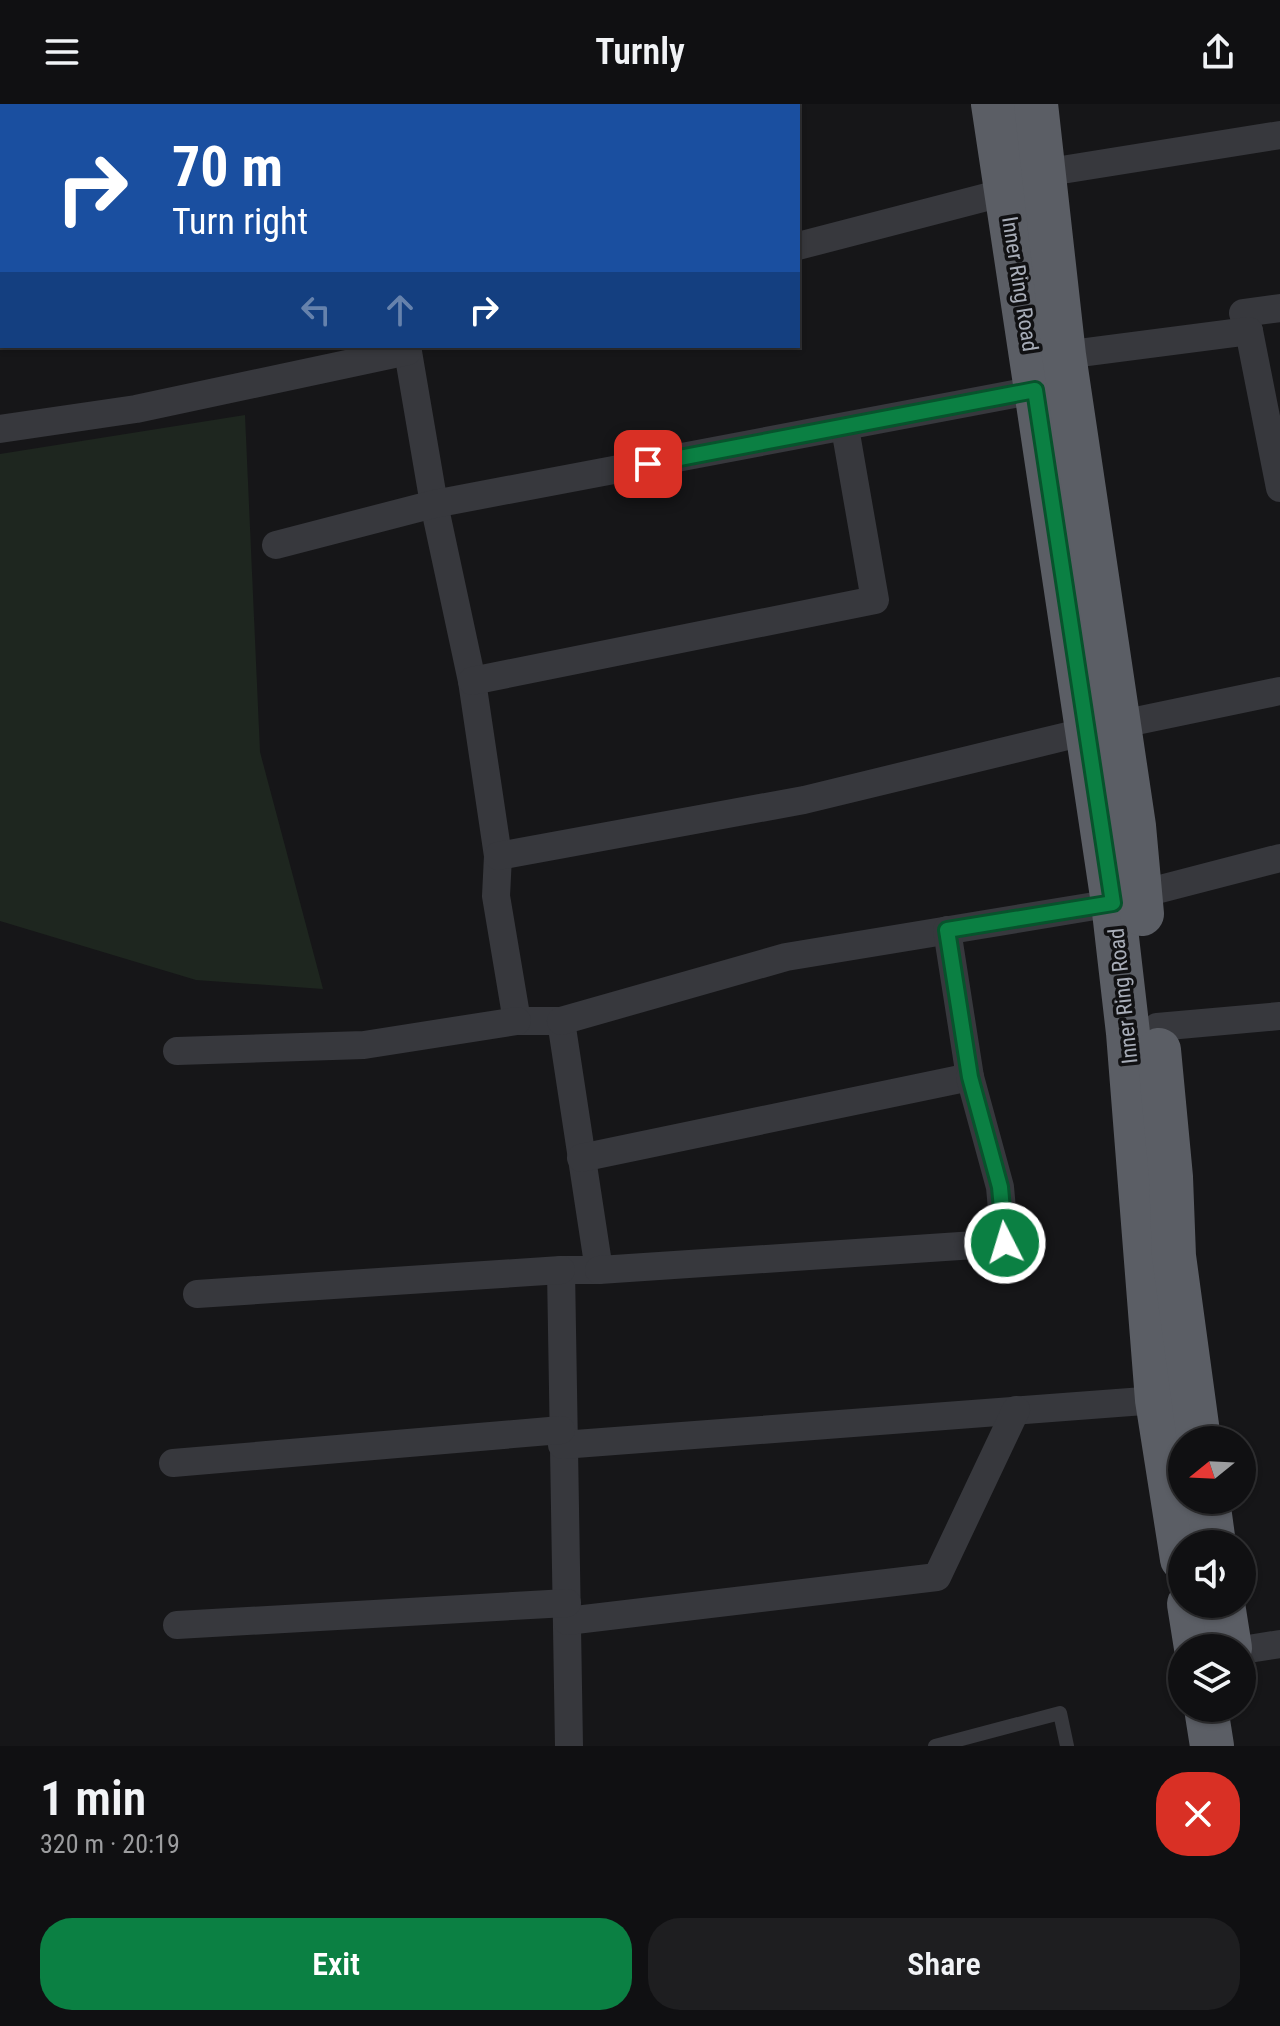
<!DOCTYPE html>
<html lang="en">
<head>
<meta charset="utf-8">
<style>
  :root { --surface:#101012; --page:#1e1e20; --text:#f1f3f6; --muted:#9c9d9f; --line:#303032; --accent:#0b8043 }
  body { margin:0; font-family:"Roboto Condensed",sans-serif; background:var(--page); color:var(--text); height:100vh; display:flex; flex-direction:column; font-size:30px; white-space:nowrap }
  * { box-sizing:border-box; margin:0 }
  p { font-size:26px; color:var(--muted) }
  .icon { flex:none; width:44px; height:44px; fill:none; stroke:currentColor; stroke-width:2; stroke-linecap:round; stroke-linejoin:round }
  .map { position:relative; height:1642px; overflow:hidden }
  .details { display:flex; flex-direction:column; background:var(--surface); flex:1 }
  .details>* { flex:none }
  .hud { position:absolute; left:0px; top:0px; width:800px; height:244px; box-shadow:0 2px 6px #0004,0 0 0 2px var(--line); background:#1a4fa0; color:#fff; overflow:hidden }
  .needle { width:52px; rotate:252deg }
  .tools { position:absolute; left:1168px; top:1322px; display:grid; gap:16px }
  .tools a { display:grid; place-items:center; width:88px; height:88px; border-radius:50%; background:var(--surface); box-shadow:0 2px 6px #0004,0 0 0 2px var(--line); font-size:40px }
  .pin { position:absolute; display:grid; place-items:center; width:68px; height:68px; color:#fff; margin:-34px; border-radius:16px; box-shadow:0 4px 12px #0006 }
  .me { position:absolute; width:88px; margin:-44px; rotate:355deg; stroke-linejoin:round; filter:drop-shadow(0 0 6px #0008) }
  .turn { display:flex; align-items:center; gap:28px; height:168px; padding:0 40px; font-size:36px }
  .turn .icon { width:104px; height:104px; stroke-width:2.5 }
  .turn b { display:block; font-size:56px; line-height:68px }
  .lanes { display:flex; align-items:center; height:76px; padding:0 40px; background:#0003; justify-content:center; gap:40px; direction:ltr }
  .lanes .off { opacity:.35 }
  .round { display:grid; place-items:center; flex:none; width:84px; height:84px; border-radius:32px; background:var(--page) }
  .summary { display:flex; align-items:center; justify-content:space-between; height:136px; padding:0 40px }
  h1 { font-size:48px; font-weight:600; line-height:60px }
  .action { display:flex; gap:16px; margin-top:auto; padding:16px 40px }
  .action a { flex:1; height:92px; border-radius:32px; background:var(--accent); color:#fff; font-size:32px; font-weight:600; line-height:92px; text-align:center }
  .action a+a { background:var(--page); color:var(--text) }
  header { display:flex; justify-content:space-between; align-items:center; height:104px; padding:0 40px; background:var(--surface); font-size:36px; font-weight:600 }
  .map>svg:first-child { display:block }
</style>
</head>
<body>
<header><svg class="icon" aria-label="menu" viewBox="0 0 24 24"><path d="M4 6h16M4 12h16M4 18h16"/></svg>Turnly<svg class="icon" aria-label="share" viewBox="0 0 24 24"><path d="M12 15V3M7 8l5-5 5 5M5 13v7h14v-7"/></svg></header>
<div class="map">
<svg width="1280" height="1642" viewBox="0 0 1280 1642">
  <rect width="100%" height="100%" fill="#161618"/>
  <!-- green -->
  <path fill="#1e261f" d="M245,311L260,648L323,885L196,876L0,817V350Z"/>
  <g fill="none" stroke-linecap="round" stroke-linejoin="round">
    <!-- service -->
    <path stroke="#37383d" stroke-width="14" d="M935,1642L1060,1609L1067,1642"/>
    <!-- minor -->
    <g stroke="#37383d" stroke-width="28">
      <path d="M374,0L375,2"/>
      <path d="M630,2L639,0"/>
      <path d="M1043,69L1280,31"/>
      <path d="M0,115H2"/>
      <path d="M798,142L1006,88"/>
      <path d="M1249,227L1243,209L1280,204"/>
      <path d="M407,242L434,400L472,577L498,752L496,792L517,917H561L599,1166H561L569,1642"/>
      <path d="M1064,251L1249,227L1280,384"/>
      <path d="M0,325L136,305L408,247"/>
      <path d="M276,441L434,400L1035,286"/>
      <path d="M472,577L875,496L845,324"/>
      <path d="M498,752L804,696L1088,627L1280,587"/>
      <path d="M1141,790L1280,754"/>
      <path d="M561,917L786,853L1113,799"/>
      <path d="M1157,923L1280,912"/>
      <path d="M177,947L364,941L517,917"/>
      <path d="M581,1054L970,973L947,826"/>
      <path d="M599,1166L1005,1139L1000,1083L970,973"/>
      <path d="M197,1190L561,1166"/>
      <path d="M562,1341L1157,1296"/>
      <path d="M173,1359L561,1326"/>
      <path d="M567,1517L937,1473L1016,1306"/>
      <path d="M177,1521L567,1499"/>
      <path d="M1242,1546L1280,1540"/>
    </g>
    <!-- trunk -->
    <g stroke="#5b5e65" stroke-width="44">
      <path d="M993,0L1113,799L1128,929L1157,1296L1182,1455"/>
      <path d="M1036,0L1064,251L1134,722L1142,810"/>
      <path d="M1159,946L1171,1073L1174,1152L1199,1336"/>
      <path d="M1208,1396L1214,1440"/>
      <path d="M1189,1500L1196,1544"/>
      <path d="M1223,1500L1230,1544"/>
      <path d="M1206,1604L1212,1642"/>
    </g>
  </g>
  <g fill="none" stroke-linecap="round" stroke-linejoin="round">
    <!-- route casing -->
    <g stroke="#07532c" stroke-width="20">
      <path id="route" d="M648,360L1035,286L1113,799L947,826L970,973L1000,1083L1005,1139"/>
    </g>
    <!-- route -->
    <use href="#route" stroke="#0b8043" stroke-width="14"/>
  </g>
  <g text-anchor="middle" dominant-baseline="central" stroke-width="7" stroke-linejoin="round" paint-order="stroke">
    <!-- street labels -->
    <g font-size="22" fill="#a8adb8" stroke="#111113">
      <text transform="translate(1020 180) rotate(81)">Inner Ring Road</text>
      <text transform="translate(1123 892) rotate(-96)">Inner Ring Road</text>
    </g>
  </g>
</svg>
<div class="tools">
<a><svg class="needle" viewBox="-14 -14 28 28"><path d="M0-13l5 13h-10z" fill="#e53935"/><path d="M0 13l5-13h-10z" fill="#9c9d9f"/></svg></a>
<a><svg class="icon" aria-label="sound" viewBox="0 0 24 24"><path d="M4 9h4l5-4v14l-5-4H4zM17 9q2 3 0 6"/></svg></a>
<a><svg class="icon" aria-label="layers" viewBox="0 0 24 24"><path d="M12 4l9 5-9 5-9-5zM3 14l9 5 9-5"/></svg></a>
</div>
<div class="pin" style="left:648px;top:360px;background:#d93025"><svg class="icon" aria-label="arrive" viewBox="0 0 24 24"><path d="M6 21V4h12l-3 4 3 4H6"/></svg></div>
<svg class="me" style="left:1005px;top:1139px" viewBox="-20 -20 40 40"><circle r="17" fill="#0b8043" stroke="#fff" stroke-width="3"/><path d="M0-11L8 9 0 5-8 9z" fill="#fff"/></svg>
<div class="hud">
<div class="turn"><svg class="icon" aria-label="right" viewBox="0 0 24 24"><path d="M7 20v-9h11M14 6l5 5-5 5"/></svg><div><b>70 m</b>Turn right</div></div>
<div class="lanes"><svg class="icon off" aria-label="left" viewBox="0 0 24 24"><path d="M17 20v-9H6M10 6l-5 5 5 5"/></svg><svg class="icon off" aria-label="ahead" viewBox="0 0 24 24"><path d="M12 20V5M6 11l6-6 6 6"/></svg><svg class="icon" aria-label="right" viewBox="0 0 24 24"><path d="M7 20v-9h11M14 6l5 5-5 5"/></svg></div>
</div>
</div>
<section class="details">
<div class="summary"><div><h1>1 min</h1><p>320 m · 20:19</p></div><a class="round" style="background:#d93025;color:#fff"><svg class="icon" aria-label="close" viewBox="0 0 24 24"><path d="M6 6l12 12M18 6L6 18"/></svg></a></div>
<div class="action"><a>Exit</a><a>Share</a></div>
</section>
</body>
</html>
